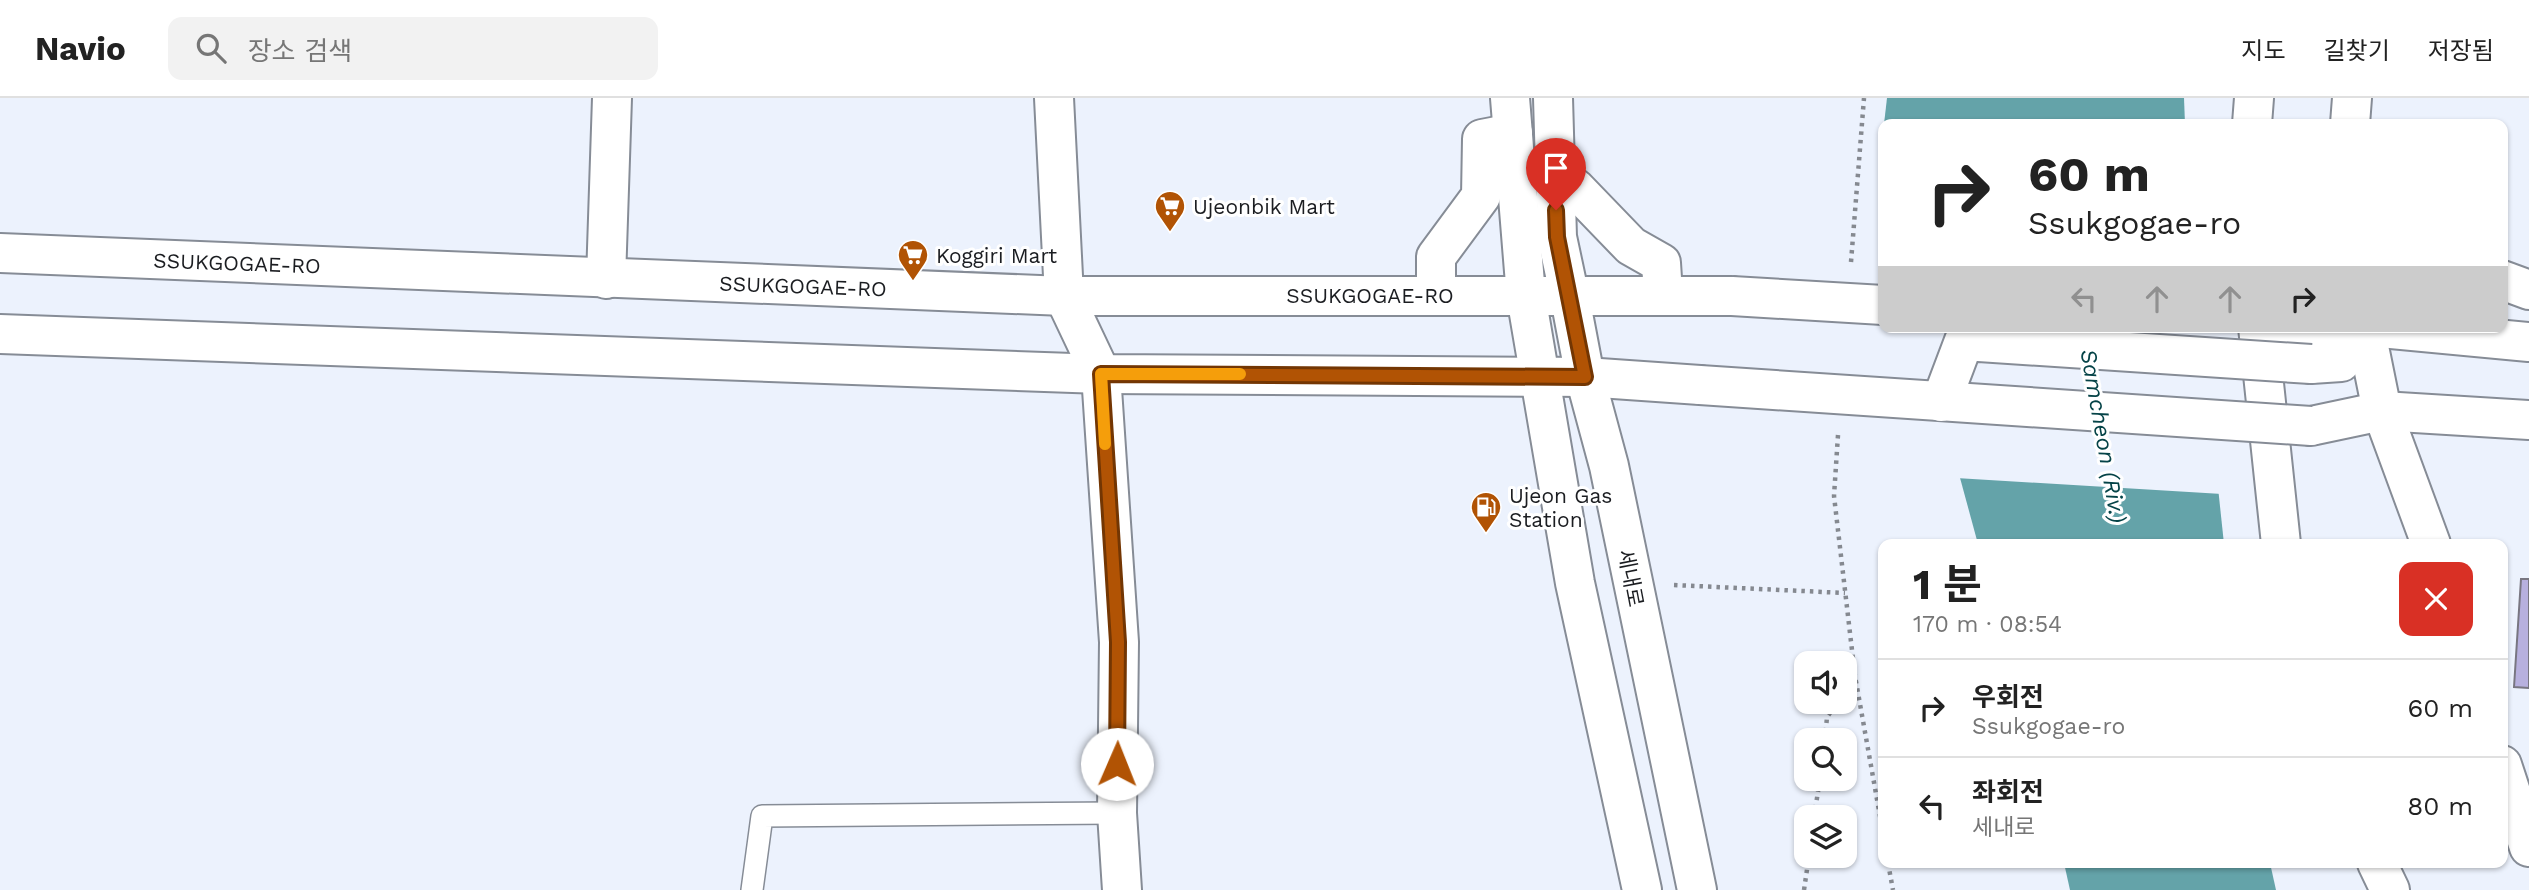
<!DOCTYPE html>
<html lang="ko">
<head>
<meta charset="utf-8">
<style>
  :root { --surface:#fff; --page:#f2f2f2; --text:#222; --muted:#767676; --line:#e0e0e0 }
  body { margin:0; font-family:"Work Sans","Noto Sans KR",sans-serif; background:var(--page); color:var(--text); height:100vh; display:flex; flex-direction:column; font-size:26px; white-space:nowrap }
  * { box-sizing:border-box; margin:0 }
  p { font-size:23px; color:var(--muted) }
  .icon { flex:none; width:38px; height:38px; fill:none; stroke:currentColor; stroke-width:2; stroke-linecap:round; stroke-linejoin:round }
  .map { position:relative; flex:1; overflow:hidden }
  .details { position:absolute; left:1878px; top:441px; width:630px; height:329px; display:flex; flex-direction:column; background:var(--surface); border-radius:14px; box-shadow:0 2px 5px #0004 }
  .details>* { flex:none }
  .top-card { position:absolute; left:1878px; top:21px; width:630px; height:214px; border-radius:14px; box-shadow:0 2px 5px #0004; background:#fff; color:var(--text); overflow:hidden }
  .tools { position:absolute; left:1794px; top:553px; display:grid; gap:14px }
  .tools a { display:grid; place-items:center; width:63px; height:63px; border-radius:14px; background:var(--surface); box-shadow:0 2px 5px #0004; font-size:35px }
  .pin { position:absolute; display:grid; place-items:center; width:60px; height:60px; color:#fff; margin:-72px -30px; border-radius:50% 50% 50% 0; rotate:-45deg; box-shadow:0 0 7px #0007 }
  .pin .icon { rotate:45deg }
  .me { position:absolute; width:77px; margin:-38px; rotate:1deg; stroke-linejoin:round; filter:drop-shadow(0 0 5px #0008) }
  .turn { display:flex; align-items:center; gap:24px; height:147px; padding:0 35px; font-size:32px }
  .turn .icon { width:91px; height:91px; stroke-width:2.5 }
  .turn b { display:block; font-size:49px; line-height:60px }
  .lanes { display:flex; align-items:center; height:66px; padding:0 35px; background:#0003; justify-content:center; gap:35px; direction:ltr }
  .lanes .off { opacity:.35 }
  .round { display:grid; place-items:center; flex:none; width:74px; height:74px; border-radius:14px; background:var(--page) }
  .head { display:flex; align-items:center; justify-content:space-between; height:119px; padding:0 35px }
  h1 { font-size:42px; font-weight:700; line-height:52px }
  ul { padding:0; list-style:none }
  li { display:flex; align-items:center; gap:21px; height:98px; padding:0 35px; border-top:2px solid var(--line) }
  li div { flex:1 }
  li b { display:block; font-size:26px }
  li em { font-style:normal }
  header { display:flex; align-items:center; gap:42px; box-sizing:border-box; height:98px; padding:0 35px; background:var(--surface); border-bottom:2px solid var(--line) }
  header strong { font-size:33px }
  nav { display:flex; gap:38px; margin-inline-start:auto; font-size:24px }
  .search { width:490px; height:63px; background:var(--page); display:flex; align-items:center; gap:18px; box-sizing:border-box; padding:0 24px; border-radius:14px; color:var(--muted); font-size:26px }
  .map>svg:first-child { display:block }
</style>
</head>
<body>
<header>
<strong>Navio</strong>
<div class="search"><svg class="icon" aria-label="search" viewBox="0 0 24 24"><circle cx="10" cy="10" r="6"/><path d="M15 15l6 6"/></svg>장소 검색</div>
<nav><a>지도</a><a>길찾기</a><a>저장됨</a></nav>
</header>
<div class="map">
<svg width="2529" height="792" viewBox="0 0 2529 792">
  <rect width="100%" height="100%" fill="#ecf2fd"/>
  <!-- water -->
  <g fill="#64a3a9">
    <path d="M1887,0H2184L2185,26H1884Z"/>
    <path d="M1919,229H2201L2224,446H1978Z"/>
    <path d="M2064,765H2270L2276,792H2070Z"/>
  </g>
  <!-- pier -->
  <path fill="#ecf2fd" d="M1915,229H2204L2222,396L1956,380Z"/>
  <!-- building -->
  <path fill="#b7b0de" stroke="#787681" stroke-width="2" d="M2521,481H2529V590L2514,589Z"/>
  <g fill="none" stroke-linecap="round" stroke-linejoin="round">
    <!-- service casing -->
    <g stroke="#868c96" stroke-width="24">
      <path id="service" d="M752,792L762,718L1117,715"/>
    </g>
    <!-- minor casing -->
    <g stroke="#868c96" stroke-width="42">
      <g id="minor">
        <path d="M1054,0L1064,198"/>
        <path d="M1510,0L1526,198"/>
        <path d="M1553,0L1557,139L1570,200"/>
        <path d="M1555,85L1575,90L1631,148L1661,165L1663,196"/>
        <path d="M606,181L612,0"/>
      </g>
    </g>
    <!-- tertiary casing -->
    <g stroke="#868c96" stroke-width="42">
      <g id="tertiary">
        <path d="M2252,26L2254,0"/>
        <path d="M2350,26L2352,0"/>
        <path d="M0,155L1064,198H1732"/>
        <path d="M2502,182L2529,192"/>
        <path d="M1436,196V159L1481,98L1482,41L1513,35"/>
        <path d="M1526,198L1575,485L1642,792"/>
        <path d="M1570,200L1585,279L1609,368L1697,792"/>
        <path d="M2258,229L2281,446"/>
        <path d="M2260,229L2313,232L2357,229"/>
        <path d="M2365,229L2382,313L2431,446"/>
        <path d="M2370,229L2529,244"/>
        <path d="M0,236L1101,276L1585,279L1700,287"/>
        <path d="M2311,266L2341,264L2364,229"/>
        <path d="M2311,328L2382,313L2529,322"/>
        <path d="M2502,667L2529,749"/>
        <path d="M2377,765L2390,792"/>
      </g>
    </g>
    <!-- secondary casing -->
    <g stroke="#868c96" stroke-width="42">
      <path id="secondary" d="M1064,198L1101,276L1119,544L1117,715L1122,792"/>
    </g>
    <!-- path -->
    <g stroke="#858990" stroke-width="4.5" stroke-dasharray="3.5 5" stroke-linecap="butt">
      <path d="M1851,164L1864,0"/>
      <path d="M1838,337L1834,398L1855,578L1883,735"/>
      <path d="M1674,487L1845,495"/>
      <path d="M1844,594L1854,579"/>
      <path d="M1825,642L1827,619L1838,604"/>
      <path d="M1814,719L1820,681"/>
      <path d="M1888,765L1893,792"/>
      <path d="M1804,792L1809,758"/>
    </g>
    <!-- service -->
    <use href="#service" stroke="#fff" stroke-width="21"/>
    <!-- minor -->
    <use href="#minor" stroke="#fff" stroke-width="38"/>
    <!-- tertiary -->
    <use href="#tertiary" stroke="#fff" stroke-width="38"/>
    <!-- secondary -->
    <use href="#secondary" stroke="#fff" stroke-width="38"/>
    <!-- tertiary-bridge casing -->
    <g stroke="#868c96" stroke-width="42" stroke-linecap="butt">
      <g id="tertiary-bridge">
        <path d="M1732,198L1883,207"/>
        <path d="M1700,287L2311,328"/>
        <path d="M1941,304L1964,243L2311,266"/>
      </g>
    </g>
    <!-- tertiary-bridge -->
    <use href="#tertiary-bridge" stroke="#fff" stroke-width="38"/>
  </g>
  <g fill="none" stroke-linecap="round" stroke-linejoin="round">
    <!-- route casing -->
    <g stroke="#733603" stroke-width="18">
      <path id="route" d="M1117,666L1118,544L1101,276L1585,279L1557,139L1556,112"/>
    </g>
    <!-- route -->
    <use href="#route" stroke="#b15304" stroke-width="12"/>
    <!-- slow -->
    <path stroke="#f59e0b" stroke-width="12" d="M1105,346L1101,276H1240"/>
  </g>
  <!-- icons -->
  <defs>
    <g id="supermarket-pin" transform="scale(1.575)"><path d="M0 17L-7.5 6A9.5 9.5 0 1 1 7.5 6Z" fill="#b15304" stroke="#fff"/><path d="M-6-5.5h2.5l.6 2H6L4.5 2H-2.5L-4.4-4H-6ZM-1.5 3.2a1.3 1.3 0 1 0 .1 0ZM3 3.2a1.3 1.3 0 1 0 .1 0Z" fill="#fff"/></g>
    <g id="fuel-pin" transform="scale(1.575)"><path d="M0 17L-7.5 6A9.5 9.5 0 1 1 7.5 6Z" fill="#b15304" stroke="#fff"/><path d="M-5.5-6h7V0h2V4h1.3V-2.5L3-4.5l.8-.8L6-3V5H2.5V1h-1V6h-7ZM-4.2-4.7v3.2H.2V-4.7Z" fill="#fff"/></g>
  </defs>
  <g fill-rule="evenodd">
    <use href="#supermarket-pin" x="1170" y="108"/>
    <use href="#supermarket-pin" x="913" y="157"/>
    <use href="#fuel-pin" x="1486" y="409"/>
  </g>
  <g text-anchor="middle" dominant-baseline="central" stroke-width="6" stroke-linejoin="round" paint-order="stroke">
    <!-- poi labels -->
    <g font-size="21" fill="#1b1d21" stroke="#fff" text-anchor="start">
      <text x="1193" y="108">Ujeonbik Mart</text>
      <text x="936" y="157">Koggiri Mart</text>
      <text x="1509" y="397">Ujeon Gas<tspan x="1509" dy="24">Station</tspan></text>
    </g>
    <!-- street labels -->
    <g font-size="21" fill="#1b1d21" stroke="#fff">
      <text transform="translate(237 165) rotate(2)">SSUKGOGAE-RO</text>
      <text transform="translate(803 188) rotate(2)">SSUKGOGAE-RO</text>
      <text x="1370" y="197">SSUKGOGAE-RO</text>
      <text transform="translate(1631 480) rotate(79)">세내로</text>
    </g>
    <!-- water labels -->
    <g font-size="23" font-style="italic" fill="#054347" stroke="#fff">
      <text transform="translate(2103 338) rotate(80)">Samcheon (Riv.)</text>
    </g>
  </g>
</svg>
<div class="tools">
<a><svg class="icon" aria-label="sound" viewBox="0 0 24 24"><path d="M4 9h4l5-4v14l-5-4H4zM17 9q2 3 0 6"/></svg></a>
<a><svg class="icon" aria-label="search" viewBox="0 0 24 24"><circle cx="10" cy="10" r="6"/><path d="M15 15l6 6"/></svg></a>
<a><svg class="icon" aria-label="layers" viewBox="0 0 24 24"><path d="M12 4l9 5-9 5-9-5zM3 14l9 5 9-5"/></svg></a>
</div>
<div class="pin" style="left:1556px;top:112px;background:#d93025"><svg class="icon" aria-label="arrive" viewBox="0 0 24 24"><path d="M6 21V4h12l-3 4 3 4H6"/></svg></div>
<svg class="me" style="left:1117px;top:666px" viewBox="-20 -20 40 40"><circle r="19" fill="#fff"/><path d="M0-13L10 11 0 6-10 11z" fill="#b15304"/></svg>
<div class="top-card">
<div class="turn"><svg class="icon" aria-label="right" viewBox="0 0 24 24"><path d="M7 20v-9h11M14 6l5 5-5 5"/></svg><div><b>60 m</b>Ssukgogae-ro</div></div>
<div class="lanes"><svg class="icon off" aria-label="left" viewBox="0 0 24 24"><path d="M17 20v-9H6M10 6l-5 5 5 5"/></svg><svg class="icon off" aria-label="ahead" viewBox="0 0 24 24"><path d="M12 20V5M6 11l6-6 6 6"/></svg><svg class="icon off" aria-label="ahead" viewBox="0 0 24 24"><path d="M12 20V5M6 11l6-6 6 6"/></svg><svg class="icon" aria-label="right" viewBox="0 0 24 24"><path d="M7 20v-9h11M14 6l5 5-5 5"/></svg></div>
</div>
<section class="details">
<div class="head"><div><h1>1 분</h1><p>170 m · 08:54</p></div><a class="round" style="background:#d93025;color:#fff"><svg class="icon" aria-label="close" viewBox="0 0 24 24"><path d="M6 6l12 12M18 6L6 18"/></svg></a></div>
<ul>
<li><svg class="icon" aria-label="right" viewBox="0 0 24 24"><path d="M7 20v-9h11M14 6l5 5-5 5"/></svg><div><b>우회전</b><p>Ssukgogae-ro</p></div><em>60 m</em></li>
<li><svg class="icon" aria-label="left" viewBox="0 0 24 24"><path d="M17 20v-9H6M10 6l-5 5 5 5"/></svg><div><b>좌회전</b><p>세내로</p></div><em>80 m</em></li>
</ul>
</section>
</div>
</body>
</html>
